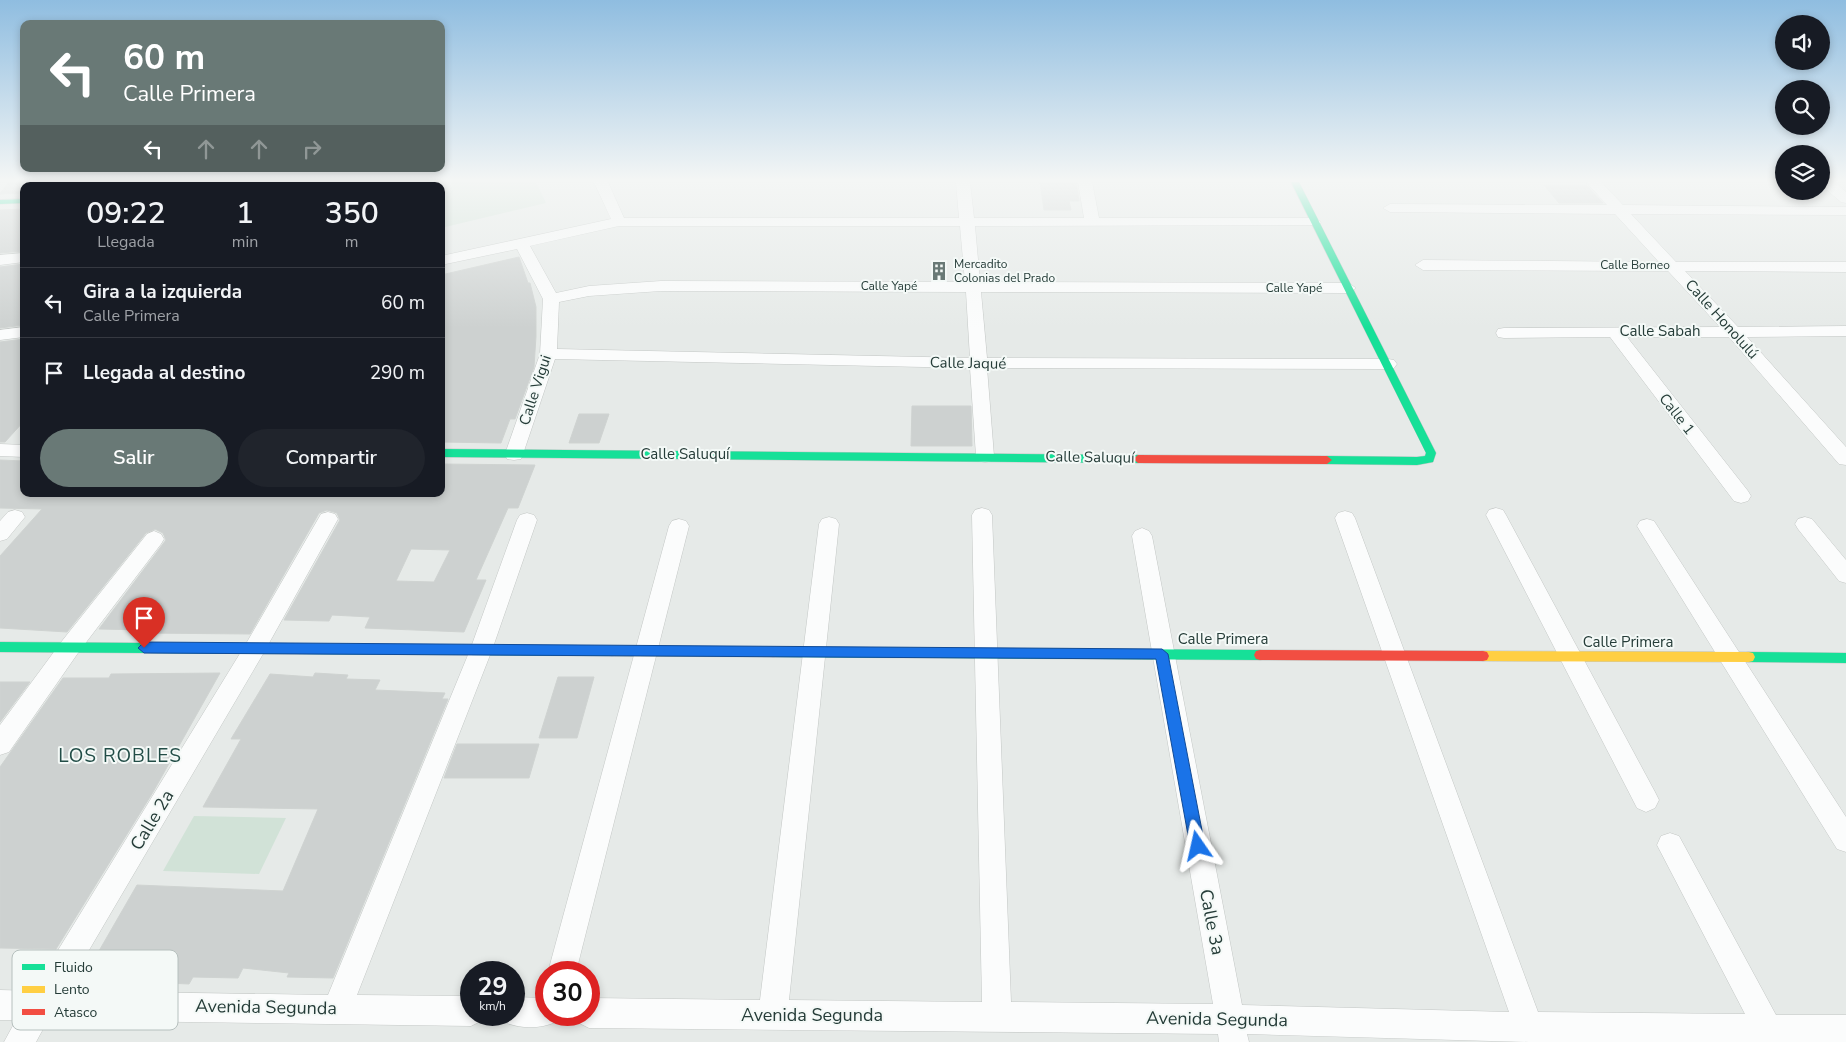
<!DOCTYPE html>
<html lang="es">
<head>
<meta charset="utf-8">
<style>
  :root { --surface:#171b24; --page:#20242c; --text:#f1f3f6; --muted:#9ea1a6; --line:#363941; --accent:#697976 }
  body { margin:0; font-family:"Nunito Sans",sans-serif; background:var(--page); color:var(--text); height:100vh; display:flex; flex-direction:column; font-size:19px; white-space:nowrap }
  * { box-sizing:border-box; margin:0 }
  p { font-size:16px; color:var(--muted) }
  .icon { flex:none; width:28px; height:28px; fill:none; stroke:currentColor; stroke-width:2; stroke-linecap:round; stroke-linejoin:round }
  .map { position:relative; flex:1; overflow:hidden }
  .details { position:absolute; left:20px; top:182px; width:425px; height:315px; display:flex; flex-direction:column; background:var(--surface); border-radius:10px; box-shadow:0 2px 8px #0003 }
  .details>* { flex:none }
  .top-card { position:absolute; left:20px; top:20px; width:425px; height:152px; border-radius:10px; box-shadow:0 2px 8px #0003; background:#697976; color:#fff; overflow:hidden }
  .fabs { position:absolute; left:1775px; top:15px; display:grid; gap:10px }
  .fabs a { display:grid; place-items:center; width:55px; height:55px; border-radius:50%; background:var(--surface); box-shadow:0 2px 8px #0003; font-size:25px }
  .speed { position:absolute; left:460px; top:961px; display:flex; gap:10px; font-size:25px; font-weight:700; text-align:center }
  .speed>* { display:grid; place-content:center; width:65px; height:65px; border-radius:50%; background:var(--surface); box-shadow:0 2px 8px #0003; line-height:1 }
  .speed small { font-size:12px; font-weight:400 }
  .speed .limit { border:8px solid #d22; background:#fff; color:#111 }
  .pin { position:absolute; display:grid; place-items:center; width:42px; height:42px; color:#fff; margin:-51px -21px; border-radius:50% 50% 50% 0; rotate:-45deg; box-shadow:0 0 5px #0007 }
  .pin .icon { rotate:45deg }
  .me { position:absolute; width:55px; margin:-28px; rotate:349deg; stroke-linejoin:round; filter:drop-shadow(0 0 4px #0008) }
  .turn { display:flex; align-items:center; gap:18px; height:105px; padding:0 20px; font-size:22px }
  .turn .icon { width:65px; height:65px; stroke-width:2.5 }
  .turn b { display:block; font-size:35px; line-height:42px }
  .lanes { display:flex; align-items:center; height:48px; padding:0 20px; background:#0003; justify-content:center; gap:25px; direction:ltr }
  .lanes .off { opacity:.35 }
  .eta { display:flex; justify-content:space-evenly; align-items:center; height:85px; text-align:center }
  .eta b { font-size:30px; font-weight:600; line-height:35px }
  .action { display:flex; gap:10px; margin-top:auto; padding:10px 20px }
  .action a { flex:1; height:58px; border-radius:30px; background:var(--accent); color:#fff; font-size:20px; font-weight:600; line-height:58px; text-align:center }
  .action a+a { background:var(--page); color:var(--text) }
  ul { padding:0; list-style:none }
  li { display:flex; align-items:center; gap:15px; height:70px; padding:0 20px; border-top:1px solid var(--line) }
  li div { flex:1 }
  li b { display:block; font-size:19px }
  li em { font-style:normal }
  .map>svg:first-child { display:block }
</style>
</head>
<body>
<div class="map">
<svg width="1846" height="1042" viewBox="0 0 1846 1042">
  <rect width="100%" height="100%" fill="#e6eae8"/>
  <!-- green -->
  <g fill="#d1e2d7">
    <path d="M382,182H536L546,203L441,228V186H383Z"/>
    <path d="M194,816L286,818L259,874L163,871Z"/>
  </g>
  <!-- building -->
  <g fill="#cdd1d0" stroke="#cfd3d1" fill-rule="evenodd">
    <path d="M8,182H24V193L0,194Z"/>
    <path d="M1040,182H1076L1079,201H1069L1071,210H1044Z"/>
    <path d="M1544,185H1586L1603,203H1559Z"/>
    <path d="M24,209V251L0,253V210Z"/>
    <path d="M519,257L528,283H530L536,307V336L534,367L515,419H510L501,443L441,442V275Z"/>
    <path d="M24,264V325L0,328V267Z"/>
    <path d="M24,339V421L5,442H0V342Z"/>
    <path d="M912,406H971L972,446H911Z"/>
    <path d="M579,414H609L599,443H569Z"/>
    <path d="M0,460L24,461V494H441V464L535,465L518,508H508L476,580H486L464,632L365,628L370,617L332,615L329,621L284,620L340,520L337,513L327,510L319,513L250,634L143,633L145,630L99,629L166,540L163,533L155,529L146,533L67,632L0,628V556L42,509L0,508ZM411,549L450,550L434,582L396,581Z"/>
    <path d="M220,673L153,792L56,949L0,948V767L63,678H109L111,674Z"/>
    <path d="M315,673L348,675L346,679L380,680L375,690L445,693L442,699H448L333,978L287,977L289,973L243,968L238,978L193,977L189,984L145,982L151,972L88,970L137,885L283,891L318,809L203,807L241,739H231L270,674L313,677Z"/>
    <path d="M558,677H594L577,738H539Z"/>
    <path d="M0,682H30L0,722Z"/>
    <path d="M457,744H539L529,778H444Z"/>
  </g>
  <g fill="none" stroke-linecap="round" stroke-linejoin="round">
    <!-- street casing -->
    <g stroke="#c3c7c5" stroke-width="1">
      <g id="street">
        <path d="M66,182H80L77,186H63Z"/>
        <path d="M353,182H367L368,186H354Z"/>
        <path d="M594,182H608L624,218H959L956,182H970L974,218H1084L1078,182H1092L1099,218H1314L1321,222L1319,225L975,226L980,282L1348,283L1356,288L1348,293L981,292L987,358L1388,359L1394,360L1397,364L1394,368L1388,369L987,368L994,456L992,461L985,462L978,461L976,456L970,368L555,359L523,454L521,459L514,460L507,459L505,454L540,354L543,299L517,249L441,265V256L611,219ZM619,226H960L965,282L661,281L589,286L556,293L530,246ZM661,291L966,292L970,358L557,349L559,302L589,296Z"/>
        <path d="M1586,182H1601L1623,205L1846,207V215L1631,214L1676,262H1846V272L1685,271L1738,327L1846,326V336L1747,337L1846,447V465L1839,464L1729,337H1627L1748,491L1751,496L1748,501L1741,503L1734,501L1610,337L1504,338L1498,337L1496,333L1498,329L1504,328L1720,327L1668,271L1423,270L1415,265L1423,260L1659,262L1615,214L1390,212L1383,208L1390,204L1607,205Z"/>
        <path d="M1821,182H1835L1846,192V203L1841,202L1821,185Z"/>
        <path d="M24,253V262L0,265V255Z"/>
        <path d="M24,327V337L0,340V330Z"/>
        <path d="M0,444L24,445V457L0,456Z"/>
        <path d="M982,508L989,510L992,515L1011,1002L1213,1004L1132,536L1135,531L1142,528L1149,531L1152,536L1242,1005L1509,1012L1335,518L1338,513L1345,511L1352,513L1355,518L1538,1012L1745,1014L1657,845L1661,836L1670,833L1679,836L1776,1015H1846V1042H1529L1247,1034L1249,1042H1219L1218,1034L589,1028L579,1023L575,1015H589V998L760,1000L819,524L822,519L829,517L836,519L839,524L789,1000L982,1002L972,515L975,510Z"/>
        <path d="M1496,508L1503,510L1506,515L1655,792L1659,800L1655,808L1646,812L1637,808L1486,515L1489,510Z"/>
        <path d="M15,510L22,512L25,517L7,539L0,541V521L8,512Z"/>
        <path d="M328,512L335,514L338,519L263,654L65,991L328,995L470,650L517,520L520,515L527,513L534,515L537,520L492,650L357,995L471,996V1015H484L481,1021L471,1026L48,1020L36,1042H4L16,1020H0V990L33,991L247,642L321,514Z"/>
        <path d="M1805,517L1812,519L1846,560V583L1839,581L1798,529L1795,524L1798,519Z"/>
        <path d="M679,519L686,521L689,526L576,972H548L669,526L672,521Z"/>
        <path d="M1647,519L1654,521L1846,817V852L1837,849L1640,531L1637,526L1640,521Z"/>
        <path d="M154,531L161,534L164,539L161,544L78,653L9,752L0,755V725L62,641L147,534Z"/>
        <path d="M514,997L546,998V1015H559L556,1022C540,1029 520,1029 504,1022L501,1015H514Z"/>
      </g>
    </g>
    <!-- fast casing -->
    <g stroke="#c2c8c6" stroke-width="1">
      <g id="fast">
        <path d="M170,182H187L174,186H160Z"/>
        <path d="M1291,182H1299L1436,453L1433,462L1417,465L1327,464L1322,460L1327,456L1417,457L1425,456L1426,453Z"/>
        <path d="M24,199V203L0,204V200Z"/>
        <path d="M441,449L1138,455L1143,459L1138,463L441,457Z"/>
        <path d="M0,642L612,646L616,647L618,651L616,655L612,656L0,652Z"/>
        <path d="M773,647L1260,650L1264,651L1266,655L1264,659L1260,660L773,657L769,656L767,652L769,648Z"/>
        <path d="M1749,652L1846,653V663L1749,662L1745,661L1743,657L1745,653Z"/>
      </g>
    </g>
    <!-- slow casing -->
    <g stroke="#c2c8c6" stroke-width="1">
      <g id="slow">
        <path d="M612,646L773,647L777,648L779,652L777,656L773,657L612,656L608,655L606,651L608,647Z"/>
        <path d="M1483,651L1749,652L1753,653L1755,657L1753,661L1749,662L1483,661L1479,660L1477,656L1479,652Z"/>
      </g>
    </g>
    <!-- jam casing -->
    <g stroke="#c2c8c6" stroke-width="1">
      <g id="jam">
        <path d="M1138,455L1327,456L1332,460L1327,464L1138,463L1133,459Z"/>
        <path d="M1260,650L1483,651L1487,652L1489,656L1487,660L1483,661L1260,660L1256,659L1254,655L1256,651Z"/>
      </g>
    </g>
    <!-- street -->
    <use href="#street" fill="#fbfcfc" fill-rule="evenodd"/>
    <!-- fast -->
    <use href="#fast" fill="#16e098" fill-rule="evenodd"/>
    <!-- slow -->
    <use href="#slow" fill="#ffcf43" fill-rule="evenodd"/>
    <!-- jam -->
    <use href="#jam" fill="#f24e42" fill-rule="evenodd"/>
  </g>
  <!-- sky -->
  <linearGradient id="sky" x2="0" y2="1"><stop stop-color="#8fbde0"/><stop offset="0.55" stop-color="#f4f6f5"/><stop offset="1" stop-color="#f4f6f5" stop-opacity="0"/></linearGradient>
  <rect width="1846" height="328" fill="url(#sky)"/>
  <!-- route -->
  <path fill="#1a73e8" stroke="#114b97" d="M144,642L1162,649L1168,654L1205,846L1203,851L1198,853L1192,851L1190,846L1156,659L144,653L138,648Z"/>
  <!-- icons -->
  <defs>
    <g id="building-bare" transform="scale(1.5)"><path d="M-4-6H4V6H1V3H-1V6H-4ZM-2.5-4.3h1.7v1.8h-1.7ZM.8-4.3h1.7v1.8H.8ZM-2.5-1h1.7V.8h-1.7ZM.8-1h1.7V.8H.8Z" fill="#697976" stroke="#f4f9f7" stroke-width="2.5" paint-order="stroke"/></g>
  </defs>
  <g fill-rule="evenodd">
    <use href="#building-bare" x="939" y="271"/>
  </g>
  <g text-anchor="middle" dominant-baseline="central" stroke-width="4" stroke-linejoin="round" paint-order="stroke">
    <!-- far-poi labels -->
    <g font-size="12" fill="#253c38" stroke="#f4f9f7" text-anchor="start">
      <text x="954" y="264">Mercadito<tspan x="954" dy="14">Colonias del Prado</tspan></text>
    </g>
    <!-- far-street labels -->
    <g font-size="12" fill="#253c38" stroke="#f4f9f7">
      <text x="1635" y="265">Calle Borneo</text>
      <text x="889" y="286">Calle Yapé</text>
      <text x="1294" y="288">Calle Yapé</text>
    </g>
    <!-- street labels -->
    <g font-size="15" fill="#253c38" stroke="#f4f9f7">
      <text transform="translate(1722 319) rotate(48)">Calle Honolulú</text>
      <text x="1660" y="331">Calle Sabah</text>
      <text transform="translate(968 363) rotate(1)">Calle Jaqué</text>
      <text transform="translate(535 390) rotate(-72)">Calle Vigui</text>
      <text transform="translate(1677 414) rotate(52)">Calle 1</text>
      <text x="685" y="454">Calle Saluquí</text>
      <text transform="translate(1090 457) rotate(1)">Calle Saluquí</text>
      <text x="1223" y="639">Calle Primera</text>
      <text x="1628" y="642">Calle Primera</text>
    </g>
    <!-- near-street labels -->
    <g font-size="18" fill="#253c38" stroke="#f4f9f7">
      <text transform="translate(152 820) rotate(-59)">Calle 2a</text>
      <text transform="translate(1212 922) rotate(79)">Calle 3a</text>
      <text transform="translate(266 1007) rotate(1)">Avenida Segunda</text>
      <text x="812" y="1015">Avenida Segunda</text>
      <text transform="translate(1217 1019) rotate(1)">Avenida Segunda</text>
    </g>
    <!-- near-neighbourhood labels -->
    <g font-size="19" letter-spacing="1" fill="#224d47" stroke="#f4f9f7">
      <text x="120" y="756">LOS ROBLES</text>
    </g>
  </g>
  <!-- legend -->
  <rect x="12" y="950" width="166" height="80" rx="8" fill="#f4f9f7" stroke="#b6c0be" stroke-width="1"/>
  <rect x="22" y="964" width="23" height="6" fill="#16e098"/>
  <rect x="22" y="986" width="23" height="7" fill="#ffcf43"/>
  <rect x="22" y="1009" width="23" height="6" fill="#f24e42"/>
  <g font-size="14" fill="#253c38">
    <text x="54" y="972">Fluido</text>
    <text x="54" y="994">Lento</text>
    <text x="54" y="1017">Atasco</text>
  </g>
</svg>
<div class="fabs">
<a><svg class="icon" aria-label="sound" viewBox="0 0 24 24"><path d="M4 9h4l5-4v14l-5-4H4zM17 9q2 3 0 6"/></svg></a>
<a><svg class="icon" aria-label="search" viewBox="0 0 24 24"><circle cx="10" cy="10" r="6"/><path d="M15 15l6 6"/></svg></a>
<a><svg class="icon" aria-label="layers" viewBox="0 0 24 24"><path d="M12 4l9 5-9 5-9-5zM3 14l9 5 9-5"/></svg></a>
</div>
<div class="speed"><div>29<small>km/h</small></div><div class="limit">30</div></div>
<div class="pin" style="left:144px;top:648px;background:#d93025"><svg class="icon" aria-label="arrive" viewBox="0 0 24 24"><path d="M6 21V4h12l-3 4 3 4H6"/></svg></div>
<svg class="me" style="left:1198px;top:846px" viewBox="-20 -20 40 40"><path d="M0-17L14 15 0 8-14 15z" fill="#1a73e8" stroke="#fff" stroke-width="4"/></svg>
<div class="top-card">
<div class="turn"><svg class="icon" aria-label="left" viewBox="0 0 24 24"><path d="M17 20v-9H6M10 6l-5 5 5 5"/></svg><div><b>60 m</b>Calle Primera</div></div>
<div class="lanes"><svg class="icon" aria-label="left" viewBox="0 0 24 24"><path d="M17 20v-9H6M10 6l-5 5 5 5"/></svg><svg class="icon off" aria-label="ahead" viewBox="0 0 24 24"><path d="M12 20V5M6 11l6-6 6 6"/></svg><svg class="icon off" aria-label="ahead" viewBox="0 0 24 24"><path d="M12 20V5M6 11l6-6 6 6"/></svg><svg class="icon off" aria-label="right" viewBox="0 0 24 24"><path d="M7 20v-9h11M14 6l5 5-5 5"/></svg></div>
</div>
<section class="details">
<div class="eta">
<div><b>09:22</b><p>Llegada</p></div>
<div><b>1</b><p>min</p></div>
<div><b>350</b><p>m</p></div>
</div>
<ul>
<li><svg class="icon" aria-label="left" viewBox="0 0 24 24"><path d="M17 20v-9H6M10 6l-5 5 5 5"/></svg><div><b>Gira a la izquierda</b><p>Calle Primera</p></div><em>60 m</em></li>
<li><svg class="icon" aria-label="arrive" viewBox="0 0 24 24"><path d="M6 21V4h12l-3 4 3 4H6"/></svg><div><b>Llegada al destino</b></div><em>290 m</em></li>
</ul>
<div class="action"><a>Salir</a><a>Compartir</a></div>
</section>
</div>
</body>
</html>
